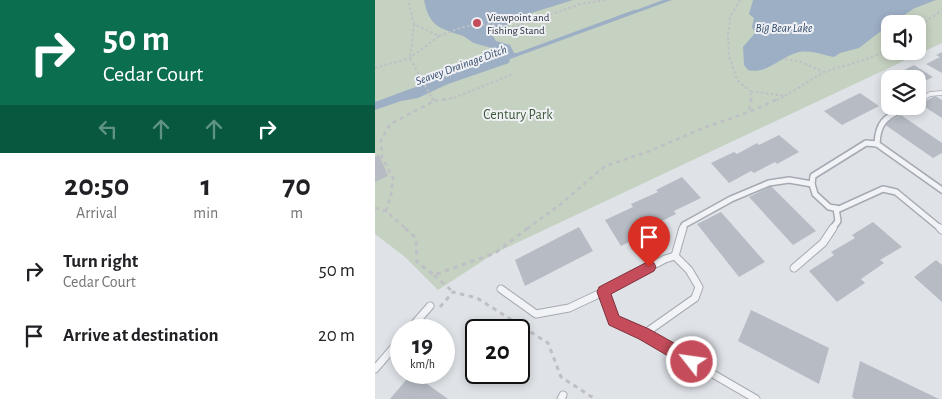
<!DOCTYPE html>
<html lang="en">
<head>
<meta charset="utf-8">
<style>
  :root { --surface:#fff; --page:#f2f2f2; --text:#202124; --muted:#757577 }
  body { margin:0; font-family:"Alegreya Sans",sans-serif; background:var(--page); color:var(--text); height:100vh; display:flex; flex-direction:column; font-size:19px; white-space:nowrap }
  * { box-sizing:border-box; margin:0 }
  p { font-size:16px; color:var(--muted) }
  .icon { flex:none; width:28px; height:28px; fill:none; stroke:currentColor; stroke-width:2; stroke-linecap:round; stroke-linejoin:round }
  .map { position:relative; flex:1; overflow:hidden }
  .panel { display:flex; flex-direction:column; background:var(--surface); width:375px }
  .panel>* { flex:none }
  .banner { background:#0b6e4f; color:#fff; overflow:hidden }
  .buttons { position:absolute; left:506px; top:15px; display:grid; gap:10px }
  .buttons a { display:grid; place-items:center; width:45px; height:45px; border-radius:10px; background:var(--surface); box-shadow:0 2px 8px #0003; font-size:25px }
  .speed { position:absolute; left:15px; top:319px; display:flex; gap:10px; font-size:25px; font-weight:700; text-align:center }
  .speed>* { display:grid; place-content:center; width:65px; height:65px; border-radius:50%; background:var(--surface); box-shadow:0 2px 8px #0003; line-height:1 }
  .speed small { font-size:12px; font-weight:400 }
  .speed .limit { border:2px solid #111; border-radius:8px; background:#fff; color:#111 }
  .pin { position:absolute; display:grid; place-items:center; width:42px; height:42px; color:#fff; margin:-51px -21px; border-radius:50% 50% 50% 0; rotate:-45deg; box-shadow:0 0 5px #0007 }
  .pin .icon { rotate:45deg }
  .me { position:absolute; width:55px; margin:-28px; rotate:300deg; stroke-linejoin:round; filter:drop-shadow(0 0 4px #0008) }
  .turn { display:flex; align-items:center; gap:18px; height:105px; padding:0 20px; font-size:22px }
  .turn .icon { width:65px; height:65px; stroke-width:2.5 }
  .turn b { display:block; font-size:35px; line-height:42px }
  .lanes { display:flex; align-items:center; height:48px; padding:0 20px; background:#0003; justify-content:center; gap:25px; direction:ltr }
  .lanes .off { opacity:.35 }
  .eta { display:flex; justify-content:space-evenly; align-items:center; height:85px; text-align:center }
  .eta b { font-size:30px; font-weight:700; line-height:35px }
  ul { padding:0; list-style:none }
  li { display:flex; align-items:center; gap:15px; height:65px; padding:0 20px }
  li div { flex:1 }
  li b { display:block; font-size:19px }
  li em { font-style:normal }
  main { display:flex; flex:1; min-height:0 }
  .map>svg:first-child { display:block }
</style>
</head>
<body>
<main>
<section class="panel">
<div class="banner">
<div class="turn"><svg class="icon" aria-label="right" viewBox="0 0 24 24"><path d="M7 20v-9h11M14 6l5 5-5 5"/></svg><div><b>50 m</b>Cedar Court</div></div>
<div class="lanes"><svg class="icon off" aria-label="left" viewBox="0 0 24 24"><path d="M17 20v-9H6M10 6l-5 5 5 5"/></svg><svg class="icon off" aria-label="ahead" viewBox="0 0 24 24"><path d="M12 20V5M6 11l6-6 6 6"/></svg><svg class="icon off" aria-label="ahead" viewBox="0 0 24 24"><path d="M12 20V5M6 11l6-6 6 6"/></svg><svg class="icon" aria-label="right" viewBox="0 0 24 24"><path d="M7 20v-9h11M14 6l5 5-5 5"/></svg></div>
</div>
<div class="eta">
<div><b>20:50</b><p>Arrival</p></div>
<div><b>1</b><p>min</p></div>
<div><b>70</b><p>m</p></div>
</div>
<ul>
<li><svg class="icon" aria-label="right" viewBox="0 0 24 24"><path d="M7 20v-9h11M14 6l5 5-5 5"/></svg><div><b>Turn right</b><p>Cedar Court</p></div><em>50 m</em></li>
<li><svg class="icon" aria-label="arrive" viewBox="0 0 24 24"><path d="M6 21V4h12l-3 4 3 4H6"/></svg><div><b>Arrive at destination</b></div><em>20 m</em></li>
</ul>
</section>
<div class="map">
<svg width="567" height="399" viewBox="0 0 567 399">
  <rect width="100%" height="100%" fill="#dfe3e8"/>
  <!-- green -->
  <path fill="#c5d1c1" fill-rule="evenodd" d="M0,0H567V43L120,253L63,290L30,257L0,234ZM515,24H542V51H515Z"/>
  <!-- water -->
  <g fill="#9dafc5">
    <path d="M49,0H198L137,19L126,32L118,36L121,41L135,45L139,53H146L288,0H297L135,59L134,63L73,84L43,98L26,101L0,110V102L124,56L125,52C116,47 108,46 99,43C94,41 91,36 85,35C63,28 54,25 49,0Z"/>
    <path d="M378,0H561L540,8L515,24L484,48L465,53L459,57C448,55 436,50 424,52C406,56 392,75 373,70L369,65L368,47L380,33L377,27L379,18L374,14Z"/>
  </g>
  <g fill="none" stroke-linecap="round" stroke-linejoin="round">
    <!-- stream -->
    <path stroke="#9dafc5" stroke-width="2.5" d="M143,54L260,11"/>
  </g>
  <!-- building -->
  <g fill="#b7bcc4">
    <path d="M567,52V73L551,64L565,57L561,55Z"/>
    <path d="M539,65L558,77L542,85V79H515V86L508,81Z"/>
    <path d="M485,93L504,106L467,125L449,111Z"/>
    <path d="M560,96L567,100V118L545,104Z"/>
    <path d="M526,115L567,143V153L558,158L509,124Z"/>
    <path d="M404,135L424,152L402,164L400,162L379,173L376,171L354,183L336,163L359,152L362,154L382,143L384,145Z"/>
    <path d="M4,155L13,176L0,182V157Z"/>
    <path d="M307,177L326,198L299,211L301,214L275,227L278,230L246,246L230,220L258,207L256,204L283,192L281,190Z"/>
    <path d="M396,186L441,231L418,245L374,197Z"/>
    <path d="M346,212L390,262L364,277L322,224Z"/>
    <path d="M498,222L527,247L505,260L509,263L486,279L490,283L462,302L434,271L459,255L456,252L480,238L477,235Z"/>
    <path d="M204,227L218,251L150,286L140,260Z"/>
    <path d="M561,260L567,265V302L539,277Z"/>
    <path d="M376,310L454,348L444,384L363,341Z"/>
    <path d="M485,361L564,399H480L477,397Z"/>
    <path d="M37,373L73,399H15Z"/>
  </g>
  <g fill="none" stroke-linecap="round" stroke-linejoin="round">
    <!-- service-far2 casing -->
    <g stroke="#a5aab2" stroke-width="5.5">
      <path id="service-far2" d="M545,100L555,94L567,93"/>
    </g>
    <!-- service-far1 casing -->
    <g stroke="#a5aab2" stroke-width="8">
      <g id="service-far1">
        <path d="M542,101L547,98"/>
        <path d="M502,144C503,119 513,117 533,106"/>
        <path d="M308,229L309,225L356,199L394,183L414,180L437,184"/>
        <path d="M457,229L463,221L461,208"/>
        <path d="M566,229L521,192L508,189L464,209L454,207L440,194L437,184L438,176L491,143L502,144L567,190"/>
      </g>
    </g>
    <!-- service casing -->
    <g stroke="#a5aab2" stroke-width="9">
      <g id="service">
        <path d="M565,228L567,230"/>
        <path d="M300,256L308,228"/>
        <path d="M300,256L314,270L324,287L320,298L269,334L239,320L228,292L290,259Z"/>
        <path d="M419,268L448,243L458,228"/>
        <path d="M126,289L161,314L194,308L228,292"/>
        <path d="M34,330L55,306"/>
        <path d="M269,334L381,399"/>
        <path d="M0,369L26,339"/>
        <path d="M186,399L188,395"/>
      </g>
    </g>
    <!-- path-far2 -->
    <g stroke="#bec0c6" stroke-width="2" stroke-dasharray="2.5 2.5" stroke-linecap="butt">
      <path d="M365,0L355,17L353,35L354,56L362,80L375,91"/>
      <path d="M39,24L35,58L58,100"/>
      <path d="M542,28L567,10"/>
      <path d="M64,36L91,26L116,24L139,27L206,4L230,0"/>
      <path d="M410,59L426,62L449,72"/>
      <path d="M0,68L35,58L64,36L39,24L33,0"/>
      <path d="M410,96L449,72L492,59L515,49"/>
      <path d="M69,100L79,98L138,74"/>
      <path d="M377,100L375,91L410,96"/>
      <path d="M402,100L410,96"/>
    </g>
    <!-- path-far1 -->
    <g stroke="#bec0c6" stroke-width="2.5" stroke-dasharray="4 4" stroke-linecap="butt">
      <path d="M376,98L374,112L405,98"/>
      <path d="M59,101L77,98"/>
      <path d="M0,208L11,211L31,229"/>
      <path d="M11,211L16,195L18,178L7,157L6,140L15,124L59,101L57,98"/>
      <path d="M152,229L187,203L230,166L275,151L328,128L374,112"/>
    </g>
    <!-- path -->
    <g stroke="#bec0c6" stroke-width="3" stroke-dasharray="4.5 4.5" stroke-linecap="butt">
      <path d="M30,228L41,238L42,262L59,275L120,253L153,228"/>
      <path d="M59,275L78,292"/>
      <path d="M65,307L78,292L102,298L173,343L186,377L220,399"/>
    </g>
    <!-- service-far2 -->
    <use href="#service-far2" stroke="#f2f3f6" stroke-width="4"/>
    <!-- service-far1 -->
    <use href="#service-far1" stroke="#f2f3f6" stroke-width="5"/>
    <!-- service -->
    <use href="#service" stroke="#f2f3f6" stroke-width="7"/>
  </g>
  <!-- route -->
  <path fill="#c54c5b" stroke="#80313b" d="M274,261L279,263L281,267L279,271L236,294L244,316L274,329L322,356L325,362L322,367L317,369L312,367L264,339L234,325L222,292L224,287Z"/>
  <!-- markers -->
  <circle fill="#c54c5b" stroke="#eff1f5" stroke-width="2" cx="102" cy="23" r="5"/>
  <g text-anchor="middle" dominant-baseline="central" stroke-width="4" stroke-linejoin="round" paint-order="stroke">
    <!-- far-poi labels -->
    <g font-size="11" fill="#29303e" stroke="#eff1f5" text-anchor="start">
      <text x="112" y="17">Viewpoint and<tspan x="112" dy="13">Fishing Stand</tspan></text>
    </g>
    <!-- far-water labels -->
    <g font-size="12" font-style="italic" fill="#364e6f" stroke="#eff1f5">
      <text x="409" y="28">Big Bear Lake</text>
      <text transform="translate(86 65) rotate(-20)">Seavey Drainage Ditch</text>
    </g>
    <!-- park labels -->
    <g font-size="14" fill="#3d5938" stroke="#eff1f5">
      <text x="143" y="115">Century Park</text>
    </g>
  </g>
</svg>
<div class="buttons">
<a><svg class="icon" aria-label="sound" viewBox="0 0 24 24"><path d="M4 9h4l5-4v14l-5-4H4zM17 9q2 3 0 6"/></svg></a>
<a><svg class="icon" aria-label="layers" viewBox="0 0 24 24"><path d="M12 4l9 5-9 5-9-5zM3 14l9 5 9-5"/></svg></a>
</div>
<div class="speed"><div>19<small>km/h</small></div><div class="limit">20</div></div>
<div class="pin" style="left:274px;top:267px;background:#d93025"><svg class="icon" aria-label="arrive" viewBox="0 0 24 24"><path d="M6 21V4h12l-3 4 3 4H6"/></svg></div>
<svg class="me" style="left:317px;top:362px" viewBox="-20 -20 40 40"><circle r="17" fill="#c54c5b" stroke="#fff" stroke-width="3"/><path d="M0-11L8 9 0 5-8 9z" fill="#fff"/></svg>
</div>
</main>
</body>
</html>
